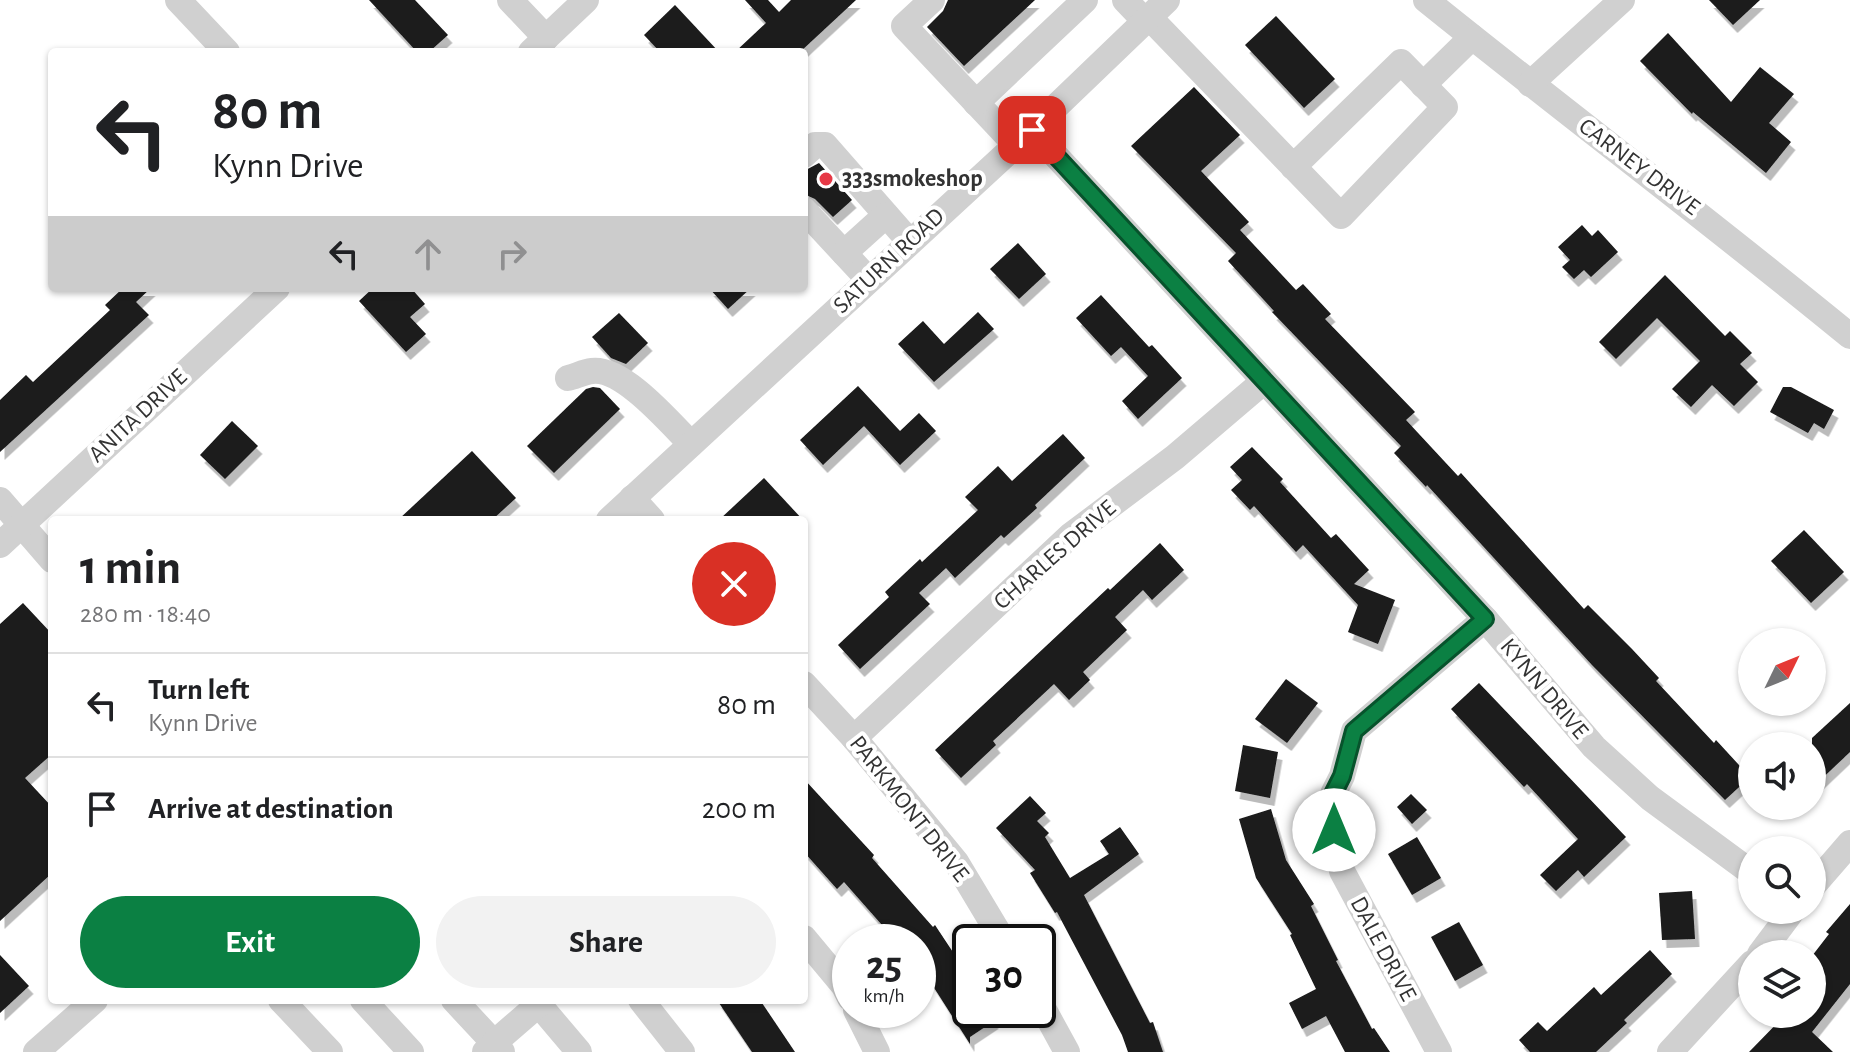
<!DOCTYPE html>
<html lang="en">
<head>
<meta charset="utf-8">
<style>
  :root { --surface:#fff; --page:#f2f2f2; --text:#202124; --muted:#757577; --line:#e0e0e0; --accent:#0b8043 }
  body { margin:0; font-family:"Alegreya Sans",sans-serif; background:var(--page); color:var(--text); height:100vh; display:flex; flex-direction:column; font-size:30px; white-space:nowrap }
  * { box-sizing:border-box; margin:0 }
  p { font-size:26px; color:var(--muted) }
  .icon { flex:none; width:44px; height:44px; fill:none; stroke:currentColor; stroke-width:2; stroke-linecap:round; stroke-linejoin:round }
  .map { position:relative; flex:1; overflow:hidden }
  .details { position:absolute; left:48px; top:516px; width:760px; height:488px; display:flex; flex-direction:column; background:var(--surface); border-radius:8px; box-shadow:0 2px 6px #0004 }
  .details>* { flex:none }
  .hud { position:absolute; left:48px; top:48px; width:760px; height:244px; border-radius:8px; box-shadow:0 2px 6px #0004; background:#fff; color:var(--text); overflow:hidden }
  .needle { width:52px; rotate:47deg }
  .tools { position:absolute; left:1738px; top:628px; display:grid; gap:16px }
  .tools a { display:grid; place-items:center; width:88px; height:88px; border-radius:50%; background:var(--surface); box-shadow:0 2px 6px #0004; font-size:40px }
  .speed { position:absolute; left:832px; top:924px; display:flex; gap:16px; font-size:40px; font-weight:700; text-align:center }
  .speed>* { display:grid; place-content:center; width:104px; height:104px; border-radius:50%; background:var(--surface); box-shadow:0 2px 6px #0004; line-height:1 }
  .speed small { font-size:20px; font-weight:400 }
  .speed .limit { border:4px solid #111; border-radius:12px; background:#fff; color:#111 }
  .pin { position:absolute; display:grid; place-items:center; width:68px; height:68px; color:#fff; margin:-34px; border-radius:16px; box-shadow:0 4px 12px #0006 }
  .me { position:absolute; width:88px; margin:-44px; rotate:0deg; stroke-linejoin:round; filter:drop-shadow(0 0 6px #0008) }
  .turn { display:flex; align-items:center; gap:28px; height:168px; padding:0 32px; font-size:36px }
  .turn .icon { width:104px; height:104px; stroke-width:2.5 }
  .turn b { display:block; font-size:56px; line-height:68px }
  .lanes { display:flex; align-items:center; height:76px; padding:0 32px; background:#0003; justify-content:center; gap:40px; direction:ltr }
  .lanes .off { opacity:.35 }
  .round { display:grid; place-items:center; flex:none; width:84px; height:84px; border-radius:42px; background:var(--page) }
  .headline { display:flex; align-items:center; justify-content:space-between; height:136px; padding:0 32px }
  h1 { font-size:48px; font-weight:700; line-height:60px }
  .action { display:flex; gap:16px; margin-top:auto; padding:16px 32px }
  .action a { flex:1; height:92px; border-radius:48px; background:var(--accent); color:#fff; font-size:32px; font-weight:700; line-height:92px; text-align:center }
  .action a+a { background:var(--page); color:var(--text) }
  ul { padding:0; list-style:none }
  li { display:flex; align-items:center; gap:24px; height:104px; padding:0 32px; border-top:2px solid var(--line) }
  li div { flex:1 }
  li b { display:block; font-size:30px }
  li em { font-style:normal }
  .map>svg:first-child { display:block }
</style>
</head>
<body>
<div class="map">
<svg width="1850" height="1052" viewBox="0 0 1850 1052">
  <defs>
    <filter id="shadow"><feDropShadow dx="4.5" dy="8" stdDeviation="0" flood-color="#0004"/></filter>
  </defs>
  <rect width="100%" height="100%" fill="#fff"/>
  <!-- building -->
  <g fill="#1a1a1a" filter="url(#shadow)">
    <path d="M369,0H415L448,35L429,52H417Z"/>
    <path d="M745,0H768L779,12L791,0H856L800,52H735L766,23Z"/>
    <path d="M948,0H1035L964,66L927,27L943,11Z"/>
    <path d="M1709,0H1760L1733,25Z"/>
    <path d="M675,5L719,52H660L644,35Z"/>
    <path d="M1276,16L1335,79L1304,108L1245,45Z"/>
    <path d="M1668,33L1731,102L1760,67L1794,94L1769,123L1791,142L1766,173L1693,112L1692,114L1640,61Z"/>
    <path d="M1194,87L1240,135L1201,171L1249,222L1240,230L1296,290L1303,284L1331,314L1325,319L1415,412L1406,420L1458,476L1461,473L1584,609L1588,605L1632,649L1659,678L1656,681L1714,743L1716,740L1750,777L1725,800L1592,665L1427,485L1426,487L1394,453L1401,446L1272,312L1274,311L1228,261L1236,253L1131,146Z"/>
    <path d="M819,163L852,200L833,217L815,199L804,194V171Z"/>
    <path d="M1582,225L1592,236L1598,230L1618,252L1591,277L1584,270L1574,279L1562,267L1570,260L1558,247Z"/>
    <path d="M1018,243L1046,274L1019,299L990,269Z"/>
    <path d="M1665,275L1725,336L1730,331L1752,353L1740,364L1758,382L1734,406L1712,385L1691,407L1672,389L1700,361L1657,318L1616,359L1599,342Z"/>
    <path d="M123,288H151L136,302L149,315L0,452V400L26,375L33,382L110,310L105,305Z"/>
    <path d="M373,288H411L425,304L410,317L426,334L406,352L359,301Z"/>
    <path d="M709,288H751L728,309Z"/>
    <path d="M1101,295L1149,347L1152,345L1182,378L1138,419L1122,401L1148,376L1121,347L1111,356L1076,318Z"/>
    <path d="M978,312L994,329L934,382L898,344L923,321L944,344Z"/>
    <path d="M619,313L648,343L626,364L611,358L592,337Z"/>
    <path d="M858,386L900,431L919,413L936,431L900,465L864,426L823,465L800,440Z"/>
    <path d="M593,387L600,388L620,409L554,473L527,446L586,389Z"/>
    <path d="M1783,387H1791L1834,410L1824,429L1814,423L1808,433L1770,412Z"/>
    <path d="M232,421L258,446L225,479L200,455Z"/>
    <path d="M1063,434L1085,458L1035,505L1037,508L1004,538L1001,535L955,578L946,568L919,593L930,604L860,669L838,645L889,597L885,592L920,559L922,562L978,510L965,497L998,466L1012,481Z"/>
    <path d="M1252,447L1283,479L1280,482L1331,538L1336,534L1369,570L1354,584L1395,600L1378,644L1348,632L1358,605L1303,545L1296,552L1254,506L1250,510L1231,490L1242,480L1230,467Z"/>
    <path d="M472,451L516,498L492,520H398Z"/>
    <path d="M764,478L803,520H719Z"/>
    <path d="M1804,530L1844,572L1811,603L1771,561Z"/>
    <path d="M1160,543L1184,570L1152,600L1143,590L1115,617L1127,630L1083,672L1090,680L1069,700L1054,684L993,741L996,745L961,778L935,750L1108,588L1110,590Z"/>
    <path d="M23,603L52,634V754L25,778L52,807V873L0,921V624Z"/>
    <path d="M1286,679L1318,703L1287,743L1255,719Z"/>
    <path d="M1479,683L1626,837L1584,877L1578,870L1556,891L1540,875L1578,839L1527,784L1524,787L1451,709Z"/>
    <path d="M1850,703V752L1812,788V738Z"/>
    <path d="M1243,745L1278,752L1270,798L1235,791Z"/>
    <path d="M804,779L874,855L872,858L933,927L935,925L970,978V1010H987L994,1021L970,1037V1044L924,972L918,977V942H897L844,882L837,889L804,852Z"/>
    <path d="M1411,794L1427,810L1412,824L1397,807Z"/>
    <path d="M1030,796L1046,813L1037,821L1049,833L1045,837L1070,878L1109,854L1100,841L1120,827L1139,854L1084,895L1150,1023L1153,1022L1163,1052H1128L1122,1035L1057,912L1055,913L1030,873L1035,870L996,828Z"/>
    <path d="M1271,809L1286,860L1314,904L1311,906L1338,960L1336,961L1372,1029L1374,1028L1390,1052H1345L1326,1016L1302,1029L1289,1003L1316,989L1290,935L1292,934L1256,878L1239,819Z"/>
    <path d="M1417,837L1441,878L1412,895L1388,854Z"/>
    <path d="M1692,891L1695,939L1662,940L1659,893Z"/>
    <path d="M1850,904V984L1812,1032L1833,1052H1749L1786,1014H1812V956L1829,934L1826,932Z"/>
    <path d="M1459,922L1483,965L1455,981L1431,937Z"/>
    <path d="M1650,950L1672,974L1624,1020L1627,1023L1596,1052H1530L1519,1040L1538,1022L1547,1031L1594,987L1601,995Z"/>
    <path d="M0,955L29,986L0,1013Z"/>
    <path d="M717,1000H760L795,1052H752Z"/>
  </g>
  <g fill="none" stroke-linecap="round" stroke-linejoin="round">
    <!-- minor -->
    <g stroke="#d0d0d0" stroke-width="26">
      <path d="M178,0L227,52"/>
      <path d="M510,0L546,38"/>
      <path d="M932,0L904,26L1016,145"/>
      <path d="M1125,0L1145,21"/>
      <path d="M1426,0C1566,113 1710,221 1850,336"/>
      <path d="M1149,17L1341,216L1445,107L1401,62L1293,167"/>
      <path d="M531,52L586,0"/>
      <path d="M1530,84L1622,0"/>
      <path d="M1423,85L1472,37"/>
      <path d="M976,103L1085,0"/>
      <path d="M1032,130L1485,619L1594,747L1650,798L1752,873"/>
      <path d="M804,155L815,145H825L910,242"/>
      <path d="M804,210L869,280"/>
      <path d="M844,253L886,215"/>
      <path d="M568,378C576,376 584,372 592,371C623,367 670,423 691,444"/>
      <path d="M632,498L652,520"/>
      <path d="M0,500L52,560"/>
      <path d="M609,520L1016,145L1167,0"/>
      <path d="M0,545L277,288"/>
      <path d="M804,684L854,738L956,862L1004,942"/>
      <path d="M854,738L1070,536L1175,457L1263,382"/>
      <path d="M1812,887L1850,843"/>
      <path d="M804,938L844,986L850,998"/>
      <path d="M1760,954L1793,910"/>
      <path d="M1038,999L1067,1052"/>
      <path d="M281,1000L330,1052"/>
      <path d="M363,1000L411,1052"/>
      <path d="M454,1000L494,1043L485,1052"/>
      <path d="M535,1000L579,1052"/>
      <path d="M641,1000L682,1052"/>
      <path d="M856,1010L877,1052"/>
      <path d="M36,1052L95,1000"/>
      <path d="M502,1052L494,1043L539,1004"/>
      <path d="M1439,1052L1342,871L1334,830L1333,794L1342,776L1354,731L1485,619"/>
      <path d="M1670,1052L1752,963"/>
    </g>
  </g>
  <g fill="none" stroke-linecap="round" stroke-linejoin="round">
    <!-- route casing -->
    <g stroke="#07532c" stroke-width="20">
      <path id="route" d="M1032,130L1485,619L1354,731L1342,776L1333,794L1334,830"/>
    </g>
    <!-- route -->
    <use href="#route" stroke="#0b8043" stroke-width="14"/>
  </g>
  <!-- markers -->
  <circle fill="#e63946" stroke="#fff" stroke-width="3" cx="826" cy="179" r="8"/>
  <g text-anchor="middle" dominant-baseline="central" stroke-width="8" stroke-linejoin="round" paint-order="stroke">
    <!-- street labels -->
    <g font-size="24" fill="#333" stroke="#fff">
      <text transform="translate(1639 167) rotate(37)">CARNEY DRIVE</text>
      <text transform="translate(889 261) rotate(-43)">SATURN ROAD</text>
      <text transform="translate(138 416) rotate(-43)">ANITA DRIVE</text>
      <text transform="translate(1055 555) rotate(-41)">CHARLES DRIVE</text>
      <text transform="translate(1544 689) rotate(50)">KYNN DRIVE</text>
      <text transform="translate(909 809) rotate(52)">PARKMONT DRIVE</text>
      <text transform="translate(1383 949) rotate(62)">DALE DRIVE</text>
    </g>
    <!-- poi labels -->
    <g font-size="24" font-weight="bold" fill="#333" stroke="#fff" text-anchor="start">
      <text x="842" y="179">333smokeshop</text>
    </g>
  </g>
</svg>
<div class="tools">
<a><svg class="needle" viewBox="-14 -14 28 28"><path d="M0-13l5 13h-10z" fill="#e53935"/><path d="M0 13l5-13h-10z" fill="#757577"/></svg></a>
<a><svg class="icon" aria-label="sound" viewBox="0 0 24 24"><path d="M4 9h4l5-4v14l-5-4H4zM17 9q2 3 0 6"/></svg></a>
<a><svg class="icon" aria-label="search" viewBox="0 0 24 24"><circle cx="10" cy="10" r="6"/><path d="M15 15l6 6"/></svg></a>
<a><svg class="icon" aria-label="layers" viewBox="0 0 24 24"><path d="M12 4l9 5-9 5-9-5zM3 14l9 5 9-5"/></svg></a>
</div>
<div class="speed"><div>25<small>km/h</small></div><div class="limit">30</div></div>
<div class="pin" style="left:1032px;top:130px;background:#d93025"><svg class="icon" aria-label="arrive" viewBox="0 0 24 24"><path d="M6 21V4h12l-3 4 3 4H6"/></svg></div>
<svg class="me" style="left:1334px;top:830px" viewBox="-20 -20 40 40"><circle r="19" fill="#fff"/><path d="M0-13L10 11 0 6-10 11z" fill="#0b8043"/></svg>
<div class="hud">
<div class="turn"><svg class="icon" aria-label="left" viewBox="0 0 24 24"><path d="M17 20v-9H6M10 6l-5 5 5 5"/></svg><div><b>80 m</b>Kynn Drive</div></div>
<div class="lanes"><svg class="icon" aria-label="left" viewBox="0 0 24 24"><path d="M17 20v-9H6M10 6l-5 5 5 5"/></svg><svg class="icon off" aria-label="ahead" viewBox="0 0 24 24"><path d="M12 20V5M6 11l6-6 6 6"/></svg><svg class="icon off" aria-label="right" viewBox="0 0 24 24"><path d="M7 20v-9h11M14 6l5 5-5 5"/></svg></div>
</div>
<section class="details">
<div class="headline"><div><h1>1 min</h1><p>280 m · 18:40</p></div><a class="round" style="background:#d93025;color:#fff"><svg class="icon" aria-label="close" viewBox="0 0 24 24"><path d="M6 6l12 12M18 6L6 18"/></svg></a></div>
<ul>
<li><svg class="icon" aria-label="left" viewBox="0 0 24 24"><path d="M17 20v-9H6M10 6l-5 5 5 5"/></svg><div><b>Turn left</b><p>Kynn Drive</p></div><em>80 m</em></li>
<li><svg class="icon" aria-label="arrive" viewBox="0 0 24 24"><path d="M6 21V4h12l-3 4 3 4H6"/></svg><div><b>Arrive at destination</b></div><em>200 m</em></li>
</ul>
<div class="action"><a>Exit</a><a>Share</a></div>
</section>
</div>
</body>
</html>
